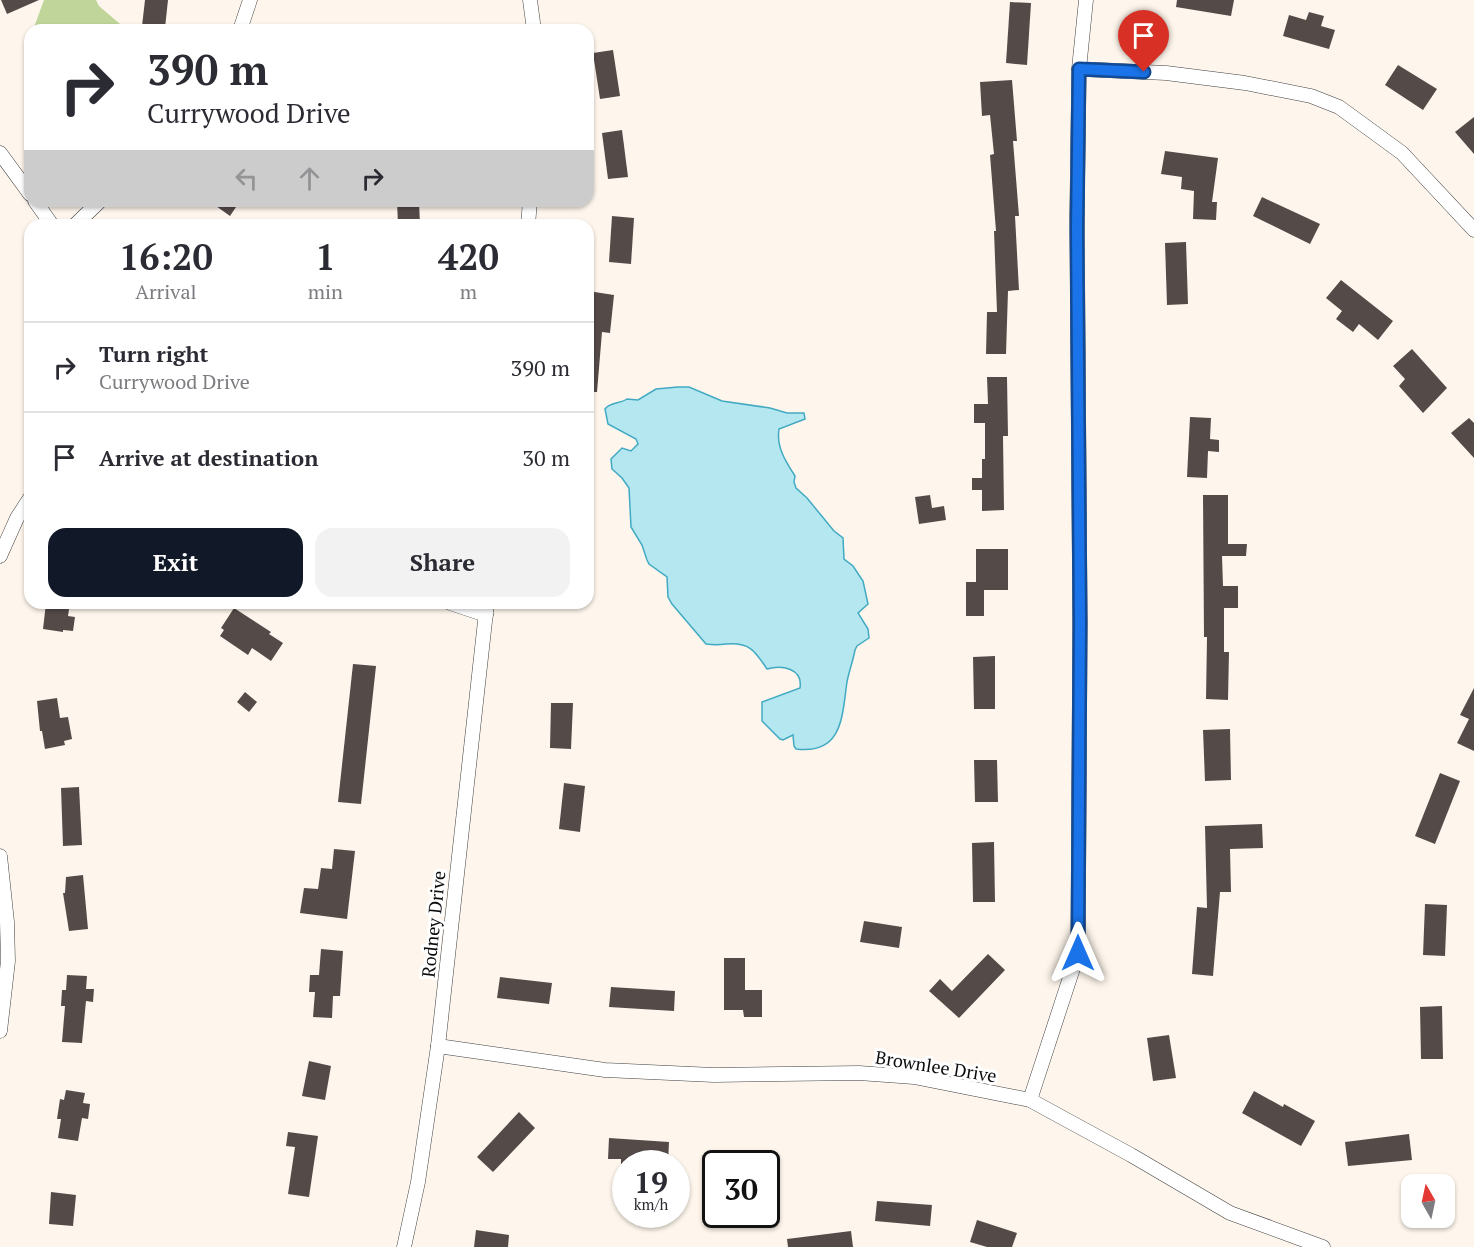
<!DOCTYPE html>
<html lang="en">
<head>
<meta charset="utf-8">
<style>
  :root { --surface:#fff; --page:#f2f2f3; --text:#2b2b33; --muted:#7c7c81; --line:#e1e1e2; --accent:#111827 }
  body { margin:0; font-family:"PT Serif",serif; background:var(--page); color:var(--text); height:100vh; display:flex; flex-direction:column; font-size:22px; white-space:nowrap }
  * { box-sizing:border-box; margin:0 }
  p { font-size:20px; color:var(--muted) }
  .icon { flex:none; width:33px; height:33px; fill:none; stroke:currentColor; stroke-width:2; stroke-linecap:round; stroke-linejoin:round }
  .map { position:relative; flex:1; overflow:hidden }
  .details { position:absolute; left:24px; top:219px; width:570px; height:390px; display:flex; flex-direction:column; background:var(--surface); border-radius:18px; box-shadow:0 2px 4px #0004 }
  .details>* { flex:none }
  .top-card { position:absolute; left:24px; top:24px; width:570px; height:183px; border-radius:18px; box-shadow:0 2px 4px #0004; background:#fff; color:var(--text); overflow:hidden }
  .needle { width:39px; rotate:351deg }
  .fabs { position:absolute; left:1401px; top:1174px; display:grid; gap:12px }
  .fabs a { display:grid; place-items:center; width:54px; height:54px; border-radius:12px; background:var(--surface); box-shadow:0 2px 4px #0004; font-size:30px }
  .speed { position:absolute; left:612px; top:1150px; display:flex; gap:12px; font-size:30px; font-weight:700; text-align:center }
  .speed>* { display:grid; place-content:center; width:78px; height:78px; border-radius:50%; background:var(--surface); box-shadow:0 2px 4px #0004; line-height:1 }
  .speed small { font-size:15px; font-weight:400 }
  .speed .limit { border:3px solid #111; border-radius:9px; background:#fff; color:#111 }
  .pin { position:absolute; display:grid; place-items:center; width:51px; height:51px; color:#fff; margin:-62px -26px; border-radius:50% 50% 50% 0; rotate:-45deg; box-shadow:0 0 6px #0007 }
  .pin .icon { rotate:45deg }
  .me { position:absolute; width:66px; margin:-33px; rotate:0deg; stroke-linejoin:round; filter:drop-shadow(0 0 4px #0008) }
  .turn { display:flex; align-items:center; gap:21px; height:126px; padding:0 24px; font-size:27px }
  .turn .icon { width:78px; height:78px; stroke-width:2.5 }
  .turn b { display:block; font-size:42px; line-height:51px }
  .lanes { display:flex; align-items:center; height:57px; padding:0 24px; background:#0003; justify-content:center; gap:30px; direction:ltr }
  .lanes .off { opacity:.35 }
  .eta { display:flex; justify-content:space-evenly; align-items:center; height:102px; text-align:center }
  .eta b { font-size:36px; font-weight:800; line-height:42px }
  .primary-button { display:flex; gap:12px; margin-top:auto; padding:12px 24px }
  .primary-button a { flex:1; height:69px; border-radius:18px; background:var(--accent); color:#fff; font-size:24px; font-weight:800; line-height:69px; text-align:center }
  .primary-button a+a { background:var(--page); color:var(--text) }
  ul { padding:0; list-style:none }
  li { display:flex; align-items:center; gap:18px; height:90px; padding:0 24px; border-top:2px solid var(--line) }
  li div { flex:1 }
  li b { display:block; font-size:22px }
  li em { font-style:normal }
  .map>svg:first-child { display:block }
</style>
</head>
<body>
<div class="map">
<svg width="1474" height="1247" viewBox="0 0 1474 1247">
  <rect width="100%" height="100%" fill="#fef6ec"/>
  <!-- forest -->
  <path fill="#c0d599" d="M44,0H96L99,6L127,30H33Z"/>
  <!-- water -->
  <path fill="#b5e7f1" stroke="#41aac2" stroke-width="1.5" d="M678,387H689L722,401L770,408L787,413H804L805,419L779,429C776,447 786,462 795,476L794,482L796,488L807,498L834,531L843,538L844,559L853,566L863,581L868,604L858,613L868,629L869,638L857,646L855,650C853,661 849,671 847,682C842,716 843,755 796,749L794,746L793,735L783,740L780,739L762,721V702L800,688C803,668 782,665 767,669C755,651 750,642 726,644C719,645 713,645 706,644L672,604L668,597L667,577L649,564L647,560L642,545L631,527L629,488L622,478L612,469L611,459L622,448L631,451L638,444L636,439L608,424L605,409C610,402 620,404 627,399L638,400L656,389Z"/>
  <!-- building -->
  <g fill="#544b49">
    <path d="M1,0H39L7,14Z"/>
    <path d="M145,0H168L165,28L142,26Z"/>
    <path d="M1177,0H1234L1231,16L1176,7Z"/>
    <path d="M1010,2L1031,3L1027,65L1006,63Z"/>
    <path d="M1309,12L1324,16L1321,26L1335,30L1329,49L1283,36L1289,15L1306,20Z"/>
    <path d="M613,50L620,96L600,99L593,53Z"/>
    <path d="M1398,65L1437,89L1423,110L1385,85Z"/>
    <path d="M1012,80L1017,141H1013L1019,216H1015L1019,290L1008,291L1006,354H986L987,312H997L994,231H996L990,155L994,154L990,115L982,116L980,82Z"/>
    <path d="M1474,117V154L1455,132Z"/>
    <path d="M622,130L628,177L608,179L602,133Z"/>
    <path d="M1165,151L1218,158L1212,202H1217L1216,220L1193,219L1194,191L1181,189L1182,177L1161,174Z"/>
    <path d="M1262,197L1320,224L1310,244L1253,216Z"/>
    <path d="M209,201H240L230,216Z"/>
    <path d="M397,201H419L420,225H398Z"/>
    <path d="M612,216L634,218L631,264L609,262Z"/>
    <path d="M1186,242L1188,304L1167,305L1165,243Z"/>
    <path d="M1341,280L1393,321L1378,340L1359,324L1353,332L1336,319L1342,311L1326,298Z"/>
    <path d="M588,291L614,295L610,333L602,332L597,392H588Z"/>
    <path d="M1412,349L1447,388L1423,413L1399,386L1405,379L1393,366Z"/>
    <path d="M987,377H1007L1008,436H1003L1004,510L982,511V490H972V478H982V459H985V423H974V404H988Z"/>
    <path d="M1190,417L1211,418L1210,439L1219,440V452L1208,451L1207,478L1187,477Z"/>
    <path d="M1469,418L1474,423V458L1451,433Z"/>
    <path d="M930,495L932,508L944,506L946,520L919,524L915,497Z"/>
    <path d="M1203,495H1228V544H1247L1246,556H1222L1223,586H1238V608H1224V652H1229L1228,700L1206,699L1207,637H1204Z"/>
    <path d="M976,549H1008V590H984V616H966V582H976Z"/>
    <path d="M46,603H70L68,616L75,617L73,631L63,630V632L43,629Z"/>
    <path d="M234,608L271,632L269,634L283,643L271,661L252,648L248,655L220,636L224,630L221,628Z"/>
    <path d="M995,656V709H974L973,657Z"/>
    <path d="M353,664L376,666L361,804L338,802Z"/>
    <path d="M1474,688V751L1457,743L1469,719L1460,715Z"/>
    <path d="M245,692L257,702L249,712L237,702Z"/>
    <path d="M57,698L60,718L68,717L72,739L64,741L65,745L45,749L42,731H40L37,701Z"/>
    <path d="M551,703H573L571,749L550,748Z"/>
    <path d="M1230,729L1231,780L1205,781L1203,730Z"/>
    <path d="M974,760H997L998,802H975Z"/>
    <path d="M1440,773L1460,781L1435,844L1415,836Z"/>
    <path d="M564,783L585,786L580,832L559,829Z"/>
    <path d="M79,787L82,845L63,846L61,788Z"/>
    <path d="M1262,824L1263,848L1230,849L1231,892H1220L1213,976L1192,974L1197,907L1207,908L1205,826Z"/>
    <path d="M994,842L995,902H973L972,843Z"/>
    <path d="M334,849L355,851L347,919L300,913L304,888L318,889L321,868L332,869Z"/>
    <path d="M83,875L88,929L69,931L63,893H65L66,877Z"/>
    <path d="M1425,904L1447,905L1445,956L1423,955Z"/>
    <path d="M864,921L902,927L899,948L860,942Z"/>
    <path d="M321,949L343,951L340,996H333L332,1018L313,1017L315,992H309L310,975H319Z"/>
    <path d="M988,954L1005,970L959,1018L929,991L940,979L952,991Z"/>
    <path d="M724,958H745V990H762V1017H744L743,1010H724Z"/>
    <path d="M67,975L87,976L86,989H94L93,1002L86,1001L82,1043L62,1042L65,1006H61L62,990H66Z"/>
    <path d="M500,977L552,983L549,1004L497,998Z"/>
    <path d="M611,987L675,991L674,1011L609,1007Z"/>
    <path d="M1442,1006L1443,1059H1421L1420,1007Z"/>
    <path d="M1169,1035L1176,1078L1153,1081L1147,1038Z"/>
    <path d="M309,1061L331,1066L325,1100L302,1096Z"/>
    <path d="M66,1090L85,1093L83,1103L90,1104L88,1119L82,1118L78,1141L58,1138L61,1119H57L60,1099L64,1100Z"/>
    <path d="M1254,1091L1283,1107L1284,1104L1315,1121L1301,1146L1242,1113Z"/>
    <path d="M519,1112L535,1128L493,1172L477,1157Z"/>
    <path d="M288,1132L318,1136L309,1197L288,1194L295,1147L286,1146Z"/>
    <path d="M1409,1134L1412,1160L1348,1166L1345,1142Z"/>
    <path d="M609,1138L669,1142L668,1164H621V1159H608Z"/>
    <path d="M51,1192L76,1195L73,1226L49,1224Z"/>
    <path d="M877,1201L932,1205L930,1226L875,1221Z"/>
    <path d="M977,1220L1017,1233L1012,1247H987L970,1242Z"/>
    <path d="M476,1230L509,1235L508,1247H474Z"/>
    <path d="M851,1231L853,1247H788L787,1239Z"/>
  </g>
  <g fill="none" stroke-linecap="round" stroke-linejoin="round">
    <!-- minor casing -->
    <g stroke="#3f3f3f" stroke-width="15">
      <g id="minor">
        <path d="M530,0L534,30"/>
        <path d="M240,30L250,0"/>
        <path d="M1079,69L1166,73L1245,83L1311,96L1339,107L1402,153L1474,230"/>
        <path d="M0,153L30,194"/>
        <path d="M35,201L52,225"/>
        <path d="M75,225L100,201"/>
        <path d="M528,225L530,201"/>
        <path d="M0,556L17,518L30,498"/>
        <path d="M450,603L486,615"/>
        <path d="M0,856L7,922L8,961L0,1031"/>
        <path d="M438,1046L605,1070L714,1075L859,1073L914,1077L1030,1100L1131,1155L1230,1213L1323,1247"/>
        <path d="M1030,1100L1078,953L1080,623L1077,215L1079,69L1086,0"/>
        <path d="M404,1247L418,1182L438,1046L487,603"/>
      </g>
    </g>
    <!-- minor -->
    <use href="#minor" stroke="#fff" stroke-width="14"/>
  </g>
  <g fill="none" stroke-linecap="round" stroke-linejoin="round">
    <!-- route casing -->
    <g stroke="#114b97" stroke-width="15">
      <path id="route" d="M1078,953L1080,623L1077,230L1079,69L1144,72"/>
    </g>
    <!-- route -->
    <use href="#route" stroke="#1a73e8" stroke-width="10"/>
  </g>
  <g text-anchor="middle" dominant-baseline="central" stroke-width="6" stroke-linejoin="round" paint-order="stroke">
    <!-- street labels -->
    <g font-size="18" fill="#0c0c0c" stroke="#fff">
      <text transform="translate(433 924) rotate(-84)">Rodney Drive</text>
      <text transform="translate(936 1066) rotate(9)">Brownlee Drive</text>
    </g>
  </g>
</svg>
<div class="fabs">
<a><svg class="needle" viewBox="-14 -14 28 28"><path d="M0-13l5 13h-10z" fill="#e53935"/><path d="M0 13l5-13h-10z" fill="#7c7c81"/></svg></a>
</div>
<div class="speed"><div>19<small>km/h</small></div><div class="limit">30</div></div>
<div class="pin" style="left:1144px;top:72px;background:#d93025"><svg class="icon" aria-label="arrive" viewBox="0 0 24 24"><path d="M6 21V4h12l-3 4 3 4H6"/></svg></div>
<svg class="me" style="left:1078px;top:953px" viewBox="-20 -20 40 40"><path d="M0-17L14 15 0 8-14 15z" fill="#1a73e8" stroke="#fff" stroke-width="4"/></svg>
<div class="top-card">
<div class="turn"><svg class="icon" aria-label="right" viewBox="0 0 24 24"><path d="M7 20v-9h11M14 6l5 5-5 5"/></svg><div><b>390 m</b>Currywood Drive</div></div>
<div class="lanes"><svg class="icon off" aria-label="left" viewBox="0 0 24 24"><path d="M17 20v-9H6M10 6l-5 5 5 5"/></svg><svg class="icon off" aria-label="ahead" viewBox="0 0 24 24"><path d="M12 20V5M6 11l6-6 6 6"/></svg><svg class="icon" aria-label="right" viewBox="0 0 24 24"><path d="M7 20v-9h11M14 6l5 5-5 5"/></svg></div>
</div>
<section class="details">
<div class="eta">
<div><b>16:20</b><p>Arrival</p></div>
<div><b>1</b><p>min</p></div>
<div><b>420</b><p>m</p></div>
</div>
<ul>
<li><svg class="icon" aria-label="right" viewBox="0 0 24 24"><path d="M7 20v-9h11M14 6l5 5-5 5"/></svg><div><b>Turn right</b><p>Currywood Drive</p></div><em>390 m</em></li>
<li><svg class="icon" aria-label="arrive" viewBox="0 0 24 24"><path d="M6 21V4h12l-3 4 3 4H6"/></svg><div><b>Arrive at destination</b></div><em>30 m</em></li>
</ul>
<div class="primary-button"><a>Exit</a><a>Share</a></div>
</section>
</div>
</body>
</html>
